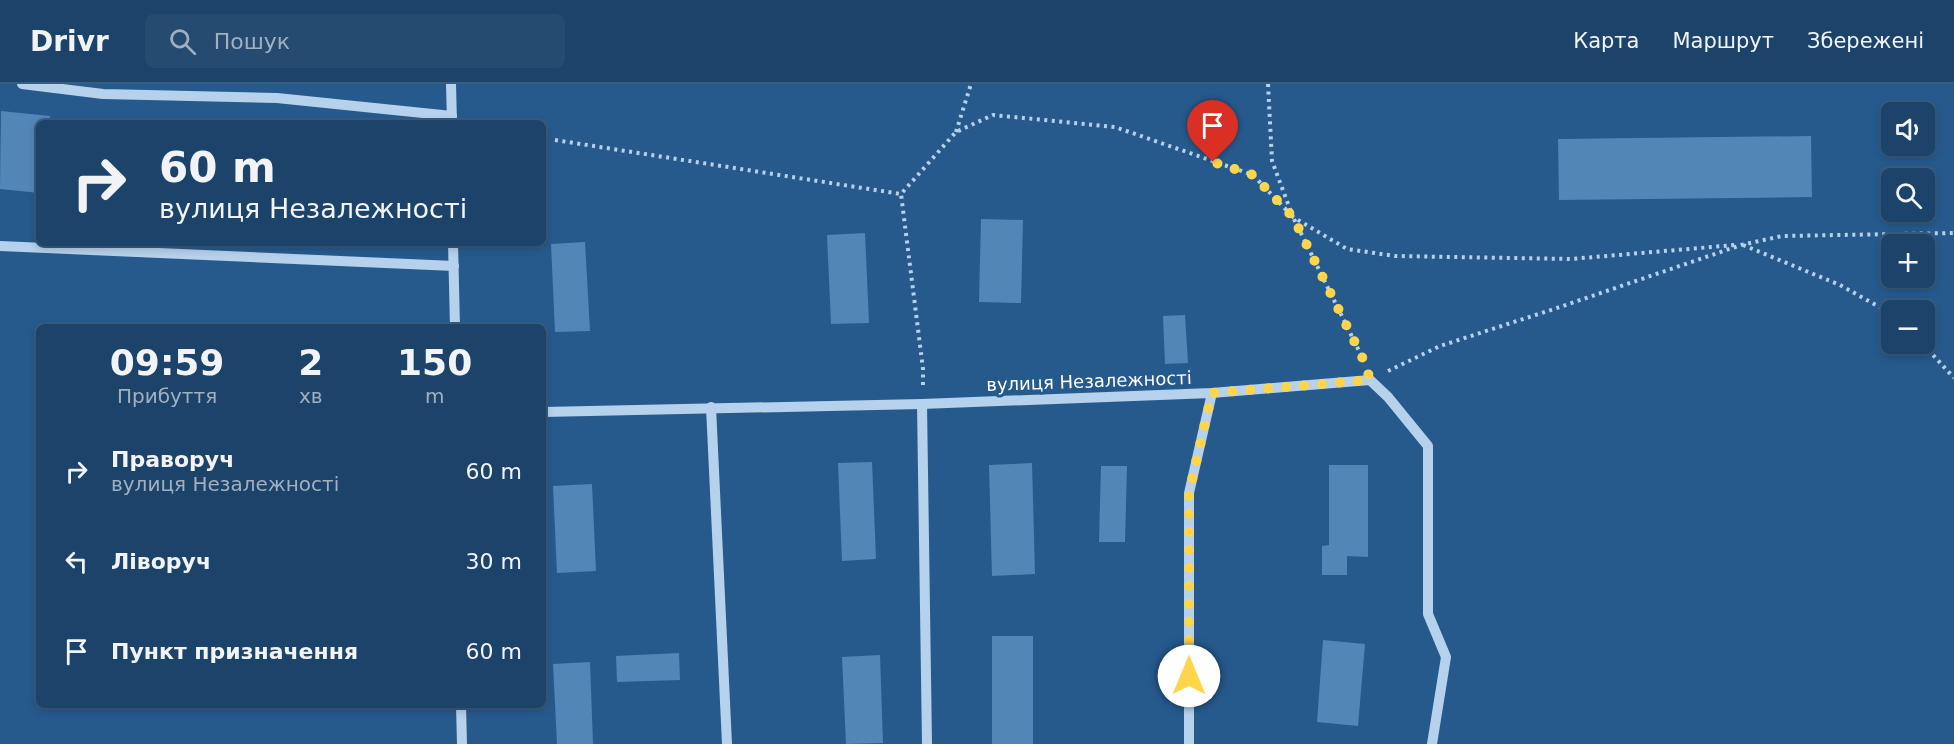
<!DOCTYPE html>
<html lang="uk">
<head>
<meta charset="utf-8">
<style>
  :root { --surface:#1c446a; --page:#254b70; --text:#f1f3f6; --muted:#a0b0c1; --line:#3a5c7e }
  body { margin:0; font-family:"DejaVu Sans",sans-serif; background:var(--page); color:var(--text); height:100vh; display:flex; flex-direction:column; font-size:22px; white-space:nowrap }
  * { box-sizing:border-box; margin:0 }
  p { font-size:20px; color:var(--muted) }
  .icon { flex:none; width:33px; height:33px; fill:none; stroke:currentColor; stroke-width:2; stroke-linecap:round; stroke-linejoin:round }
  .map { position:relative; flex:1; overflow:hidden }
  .details { position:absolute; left:36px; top:240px; width:510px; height:384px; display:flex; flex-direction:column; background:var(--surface); border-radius:9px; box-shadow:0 3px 9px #0003,0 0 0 2px var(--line) }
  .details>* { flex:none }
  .banner { position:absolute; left:36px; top:36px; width:510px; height:126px; border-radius:9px; box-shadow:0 3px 9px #0003,0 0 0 2px var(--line); background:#1c446a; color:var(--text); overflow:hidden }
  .buttons { position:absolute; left:1881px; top:18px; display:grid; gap:12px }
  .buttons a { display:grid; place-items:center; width:54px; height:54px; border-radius:9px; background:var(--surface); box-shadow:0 3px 9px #0003,0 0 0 2px var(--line); font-size:30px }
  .pin { position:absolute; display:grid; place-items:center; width:51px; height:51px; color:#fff; margin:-62px -26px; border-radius:50% 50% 50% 0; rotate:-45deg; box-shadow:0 0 6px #0007 }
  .pin .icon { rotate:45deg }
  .me { position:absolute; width:66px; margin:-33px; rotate:0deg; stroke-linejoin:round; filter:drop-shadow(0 0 4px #0008) }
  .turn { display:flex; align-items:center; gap:21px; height:126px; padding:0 24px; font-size:27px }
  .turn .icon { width:78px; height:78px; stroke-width:2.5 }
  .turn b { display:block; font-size:42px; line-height:51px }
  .eta { display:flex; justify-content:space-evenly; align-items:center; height:102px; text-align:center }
  .eta b { font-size:36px; font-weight:700; line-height:42px }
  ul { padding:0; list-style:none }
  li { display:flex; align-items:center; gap:18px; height:90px; padding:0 24px }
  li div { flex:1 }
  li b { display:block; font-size:22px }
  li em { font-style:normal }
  header { display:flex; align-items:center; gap:36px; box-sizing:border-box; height:84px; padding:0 30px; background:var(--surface); border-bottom:2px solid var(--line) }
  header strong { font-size:28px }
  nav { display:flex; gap:33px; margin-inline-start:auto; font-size:21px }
  .search { width:420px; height:54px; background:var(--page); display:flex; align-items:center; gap:15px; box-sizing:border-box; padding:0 21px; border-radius:9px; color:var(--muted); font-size:22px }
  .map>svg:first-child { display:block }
</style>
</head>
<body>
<header>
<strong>Drivr</strong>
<div class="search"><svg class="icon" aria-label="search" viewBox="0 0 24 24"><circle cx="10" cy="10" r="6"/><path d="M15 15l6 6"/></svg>Пошук</div>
<nav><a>Карта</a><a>Маршрут</a><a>Збережені</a></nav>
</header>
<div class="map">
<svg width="1954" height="660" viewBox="0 0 1954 660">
  <rect width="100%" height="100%" fill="#265a8d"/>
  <!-- building -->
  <g fill="#5286b6">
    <path d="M1,27L50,32L49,39H39V109L0,105Z"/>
    <path d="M1811,52L1812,113L1559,116L1558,55Z"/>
    <path d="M981,135L1023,136L1021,219L979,218Z"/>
    <path d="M865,149L869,239L831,240L827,151Z"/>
    <path d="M585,158L590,247L555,248L551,160Z"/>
    <path d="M1185,231L1188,279L1165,280L1163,232Z"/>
    <path d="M872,378L876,475L842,477L838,379Z"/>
    <path d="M1032,379L1035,490L992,492L989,381Z"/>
    <path d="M1329,381H1368V473L1347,472V491H1322V462L1329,461Z"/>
    <path d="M1101,382H1127L1125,458H1099Z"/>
    <path d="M592,400L596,487L557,489L553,402Z"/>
    <rect x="992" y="552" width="41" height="108"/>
    <path d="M1323,556L1365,560L1358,642L1317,638Z"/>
    <path d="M679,569L680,596L617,598L616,572Z"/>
    <path d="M880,571L883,659L846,660L842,573Z"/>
    <path d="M590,578L593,660H557L553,580Z"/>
  </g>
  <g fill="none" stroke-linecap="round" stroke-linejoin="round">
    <!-- path -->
    <g stroke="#b6d1eb" stroke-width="4" stroke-dasharray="3 4.5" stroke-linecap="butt">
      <path d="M1268,0L1272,77L1293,133L1347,165L1395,172L1571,175L1735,161"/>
      <path d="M956,48L971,0"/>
      <path d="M555,56L901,110"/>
      <path d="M1743,161L1840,201L1892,230"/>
      <path d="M1923,260L1954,294"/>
      <path d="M1388,287L1440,262L1554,225L1741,161L1782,152L1954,149"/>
      <path d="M923,301V285L901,110L956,48L993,31L1115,43L1253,91L1293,133L1364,277"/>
    </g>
    <!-- minor -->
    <g stroke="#b6d1eb" stroke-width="10">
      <path d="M22,0L103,10L277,14L452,32"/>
      <path d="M451,0L452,39"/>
      <path d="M453,159L455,243"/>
      <path d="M0,162L454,182"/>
      <path d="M922,320L927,660"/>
      <path d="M711,323L727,660"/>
      <path d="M543,328L922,320L1212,309L1370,296L1388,313L1428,362V530L1446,573L1432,660"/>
      <path d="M461,621L462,660"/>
      <path d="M1189,660V409L1212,309"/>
    </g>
  </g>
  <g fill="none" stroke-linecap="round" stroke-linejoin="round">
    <!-- route -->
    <path stroke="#ffd54a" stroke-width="10" stroke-dasharray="0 18" d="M1189,592V409L1212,309L1370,296L1365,279L1293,133L1253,91L1213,78"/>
  </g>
  <g text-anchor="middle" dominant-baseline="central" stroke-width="6" stroke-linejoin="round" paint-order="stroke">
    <!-- street labels -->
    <g font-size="18" fill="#fff" stroke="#265a8d">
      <text transform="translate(1089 297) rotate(-2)">вулиця Незалежності</text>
    </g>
  </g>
</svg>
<div class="buttons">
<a><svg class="icon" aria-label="sound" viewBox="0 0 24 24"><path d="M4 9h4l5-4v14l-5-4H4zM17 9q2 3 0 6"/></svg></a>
<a><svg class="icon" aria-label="search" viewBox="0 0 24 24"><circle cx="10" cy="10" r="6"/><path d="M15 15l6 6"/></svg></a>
<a>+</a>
<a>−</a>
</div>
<div class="pin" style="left:1213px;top:78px;background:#d93025"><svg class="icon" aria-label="arrive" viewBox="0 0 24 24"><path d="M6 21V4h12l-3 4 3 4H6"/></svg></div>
<svg class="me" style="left:1189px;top:592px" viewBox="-20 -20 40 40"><circle r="19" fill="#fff"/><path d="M0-13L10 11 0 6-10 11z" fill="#ffd54a"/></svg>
<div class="banner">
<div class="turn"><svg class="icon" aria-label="right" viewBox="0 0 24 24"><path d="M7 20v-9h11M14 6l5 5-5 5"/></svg><div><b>60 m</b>вулиця Незалежності</div></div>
</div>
<section class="details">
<div class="eta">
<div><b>09:59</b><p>Прибуття</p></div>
<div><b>2</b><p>хв</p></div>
<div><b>150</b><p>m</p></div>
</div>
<ul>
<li><svg class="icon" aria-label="right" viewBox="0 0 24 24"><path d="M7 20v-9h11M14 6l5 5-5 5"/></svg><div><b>Праворуч</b><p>вулиця Незалежності</p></div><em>60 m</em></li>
<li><svg class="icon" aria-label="left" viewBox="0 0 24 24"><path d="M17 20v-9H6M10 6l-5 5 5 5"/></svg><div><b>Ліворуч</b></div><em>30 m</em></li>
<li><svg class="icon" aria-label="arrive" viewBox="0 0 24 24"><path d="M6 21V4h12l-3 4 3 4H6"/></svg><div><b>Пункт призначення</b></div><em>60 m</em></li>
</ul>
</section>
</div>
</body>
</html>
